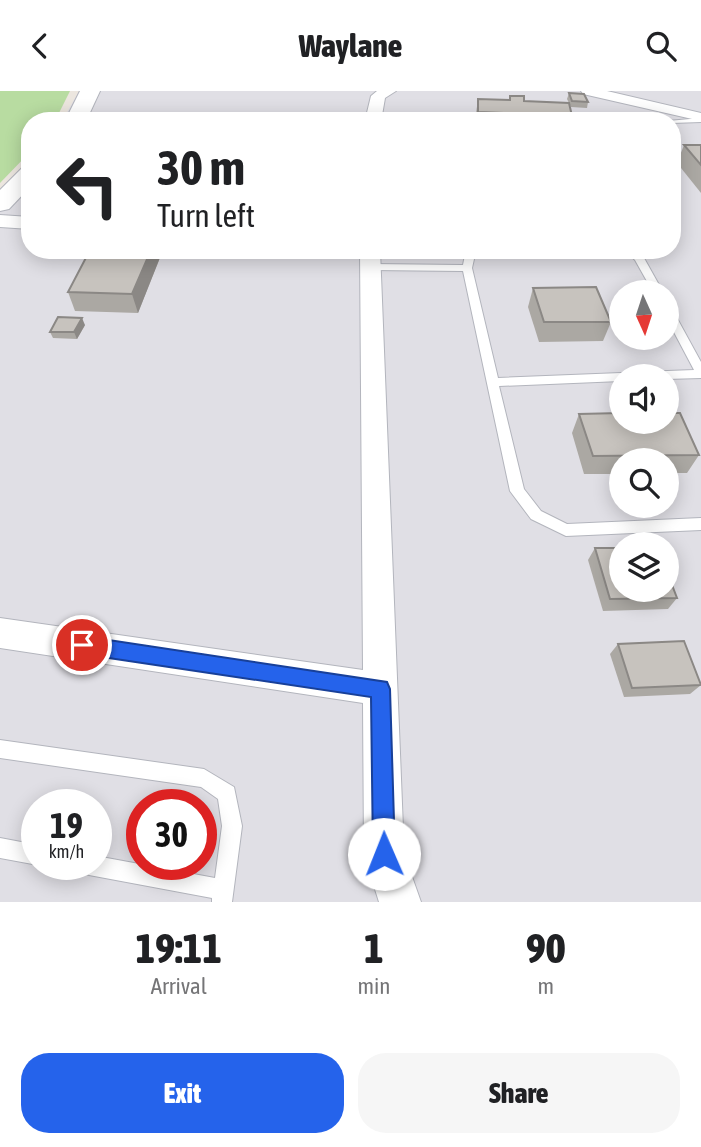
<!DOCTYPE html>
<html lang="en">
<head>
<meta charset="utf-8">
<style>
  :root { --surface:#fff; --page:#f6f6f6; --text:#202124; --muted:#757577; --accent:#2563eb }
  body { margin:0; font-family:"Asap Condensed",sans-serif; background:var(--page); color:var(--text); height:100vh; display:flex; flex-direction:column; font-size:26px; white-space:nowrap }
  * { box-sizing:border-box; margin:0 }
  p { font-size:23px; color:var(--muted) }
  .icon { flex:none; width:38px; height:38px; fill:none; stroke:currentColor; stroke-width:2; stroke-linecap:round; stroke-linejoin:round }
  .map { position:relative; height:811px; overflow:hidden }
  .panel { display:flex; flex-direction:column; background:var(--surface); flex:1 }
  .panel>* { flex:none }
  .banner { position:absolute; left:21px; top:21px; width:660px; height:147px; border-radius:28px; box-shadow:0 4px 18px #0003; background:#fff; color:var(--text); overflow:hidden }
  .needle { width:46px; rotate:177deg }
  .controls { position:absolute; left:609px; top:189px; display:grid; gap:14px }
  .controls a { display:grid; place-items:center; width:70px; height:70px; border-radius:50%; background:var(--surface); box-shadow:0 4px 18px #0003; font-size:35px }
  .speed { position:absolute; left:21px; top:698px; display:flex; gap:14px; font-size:35px; font-weight:700; text-align:center }
  .speed>* { display:grid; place-content:center; width:91px; height:91px; border-radius:50%; background:var(--surface); box-shadow:0 4px 18px #0003; line-height:1 }
  .speed small { font-size:18px; font-weight:400 }
  .speed .limit { border:10px solid #d22; background:#fff; color:#111 }
  .pin { position:absolute; display:grid; place-items:center; width:60px; height:60px; color:#fff; margin:-30px; border:4px solid #fff; border-radius:50%; box-shadow:0 2px 7px #0007 }
  .me { position:absolute; width:77px; margin:-38px; rotate:359deg; stroke-linejoin:round; filter:drop-shadow(0 0 5px #0008) }
  .turn { display:flex; align-items:center; gap:24px; height:147px; padding:0 21px; font-size:32px }
  .turn .icon { width:91px; height:91px; stroke-width:2.5 }
  .turn b { display:block; font-size:49px; line-height:60px }
  .eta { display:flex; justify-content:space-evenly; align-items:center; height:119px; text-align:center }
  .eta b { font-size:42px; font-weight:800; line-height:49px }
  .action { display:flex; gap:14px; margin-top:auto; padding:14px 21px }
  .action a { flex:1; height:80px; border-radius:28px; background:var(--accent); color:#fff; font-size:28px; font-weight:800; line-height:80px; text-align:center }
  .action a+a { background:var(--page); color:var(--text) }
  header { display:flex; justify-content:space-between; align-items:center; height:91px; padding:0 21px; background:var(--surface); font-size:32px; font-weight:800 }
  .map>svg:first-child { display:block }
</style>
</head>
<body>
<header><svg class="icon" aria-label="back" viewBox="0 0 24 24"><path d="M15 5l-7 7 7 7"/></svg>Waylane<svg class="icon" aria-label="search" viewBox="0 0 24 24"><circle cx="10" cy="10" r="6"/><path d="M15 15l6 6"/></svg></header>
<div class="map">
<svg width="701" height="811" viewBox="0 0 701 811">
  <rect width="100%" height="100%" fill="#ece6df"/>
  <!-- industrial -->
  <path fill="#e0dfe5" fill-rule="evenodd" d="M79,0H701V811H0V100L30,69V159H672V30H62ZM621,201H667V247H621ZM621,285H667V331H621ZM621,369H667V415H621ZM621,453H667V499H621ZM37,714H96V774H37ZM142,714H201V774H142Z"/>
  <!-- green -->
  <path fill="#b8dca1" d="M0,0H70L55,30H30V61L0,92Z"/>
  <g fill="none" stroke-linecap="round" stroke-linejoin="round">
    <!-- lane casing -->
    <g stroke="#b3b5bd" stroke-width="2">
      <g id="lane">
        <path d="M701,27V31L672,32V30H668Z"/>
        <path d="M466,159H476L472,177L498,287L621,282L627,285H621V290L499,295L524,398L541,420L567,433L701,427V439L566,445L531,428L510,400L463,180L370,179L365,176L370,173L463,174Z"/>
        <path d="M625,159H636L644,167L663,201H653L635,169Z"/>
        <path d="M667,215L672,218L701,271V287L667,288V285H635L641,281L694,279L667,228Z"/>
        <path d="M0,649L204,678L234,696L242,735L232,811H212V807L89,784L82,781L79,774H96V765L215,787L222,735L218,708L201,696L0,667Z"/>
        <path d="M0,747L37,754L38,774L0,767Z"/>
      </g>
    </g>
    <!-- street casing -->
    <g stroke="#b3b5bd" stroke-width="2">
      <g id="street">
        <path d="M377,0H396L385,7L381,30H365L371,5Z"/>
        <path d="M581,0H607L701,22V30L583,3Z"/>
        <path d="M0,124L30,126V138L0,136Z"/>
        <path d="M360,159H380L404,763L421,811H379L364,763L363,612L0,557V527L363,579Z"/>
      </g>
    </g>
    <!-- secondary casing -->
    <g stroke="#b3b5bd" stroke-width="2">
      <g id="secondary">
        <path d="M80,0H100L86,30H65Z"/>
        <path d="M30,75V96L9,118L0,120V99L22,77Z"/>
      </g>
    </g>
    <!-- lane -->
    <use href="#lane" fill="#fff" fill-rule="evenodd"/>
    <!-- street -->
    <use href="#street" fill="#fff" fill-rule="evenodd"/>
    <!-- secondary -->
    <use href="#secondary" fill="#fff" fill-rule="evenodd"/>
  </g>
  <!-- wall -->
  <g fill="#aba8a3">
    <path d="M569,2L588,11L587,17L571,16L567,8Z"/>
    <path d="M510,5L572,25L571,30H475L478,8L509,9Z"/>
    <path d="M684,54H701V102L677,72Z"/>
    <path d="M90,159H163L138,222L75,220L68,201Z"/>
    <path d="M533,197L611,231L603,250L539,251L528,216Z"/>
    <path d="M85,234L77,248L53,247L50,241Z"/>
    <path d="M579,323L699,364L687,382H667V369H621V383H584L572,342Z"/>
    <path d="M595,457L677,507L668,518L603,520L588,469Z"/>
    <path d="M618,553L701,594L690,603L624,606L610,563Z"/>
  </g>
  <!-- shaded-wall -->
  <g fill="#8b8885">
    <path d="M151,159H163L138,222L132,203Z"/>
    <path d="M82,227L85,234L77,248L74,241Z"/>
  </g>
  <!-- building -->
  <g fill="#c7c3be" stroke="#8b8885" stroke-width="2">
    <path d="M569,2L584,3L588,11L572,10Z"/>
    <path d="M510,5H524V10L569,12L572,25L478,21V8L510,9Z"/>
    <path d="M684,54H701V74Z"/>
    <path d="M90,159H151L132,203L68,201Z"/>
    <path d="M596,196L611,231H544L533,197Z"/>
    <path d="M58,226L82,227L74,241H50Z"/>
    <path d="M621,322V331H667V322H680L699,364L593,365L579,323Z"/>
    <path d="M595,457H621V499H667V481L677,507L610,508Z"/>
    <path d="M684,550L701,594L632,597L618,553Z"/>
  </g>
  <!-- route -->
  <path fill="#2563eb" stroke="#184099" stroke-width="2" d="M82,545L387,591L390,598L395,763L392,771L384,774L376,771L373,763L371,606L82,563L75,560L72,554L75,548Z"/>
</svg>
<div class="controls">
<a><svg class="needle" viewBox="-14 -14 28 28"><path d="M0-13l5 13h-10z" fill="#e53935"/><path d="M0 13l5-13h-10z" fill="#757577"/></svg></a>
<a><svg class="icon" aria-label="sound" viewBox="0 0 24 24"><path d="M4 9h4l5-4v14l-5-4H4zM17 9q2 3 0 6"/></svg></a>
<a><svg class="icon" aria-label="search" viewBox="0 0 24 24"><circle cx="10" cy="10" r="6"/><path d="M15 15l6 6"/></svg></a>
<a><svg class="icon" aria-label="layers" viewBox="0 0 24 24"><path d="M12 4l9 5-9 5-9-5zM3 14l9 5 9-5"/></svg></a>
</div>
<div class="speed"><div>19<small>km/h</small></div><div class="limit">30</div></div>
<div class="pin" style="left:82px;top:554px;background:#d93025"><svg class="icon" aria-label="arrive" viewBox="0 0 24 24"><path d="M6 21V4h12l-3 4 3 4H6"/></svg></div>
<svg class="me" style="left:384px;top:763px" viewBox="-20 -20 40 40"><circle r="19" fill="#fff"/><path d="M0-13L10 11 0 6-10 11z" fill="#2563eb"/></svg>
<div class="banner">
<div class="turn"><svg class="icon" aria-label="left" viewBox="0 0 24 24"><path d="M17 20v-9H6M10 6l-5 5 5 5"/></svg><div><b>30 m</b>Turn left</div></div>
</div>
</div>
<section class="panel">
<div class="eta">
<div><b>19:11</b><p>Arrival</p></div>
<div><b>1</b><p>min</p></div>
<div><b>90</b><p>m</p></div>
</div>
<div class="action"><a>Exit</a><a>Share</a></div>
</section>
</body>
</html>
